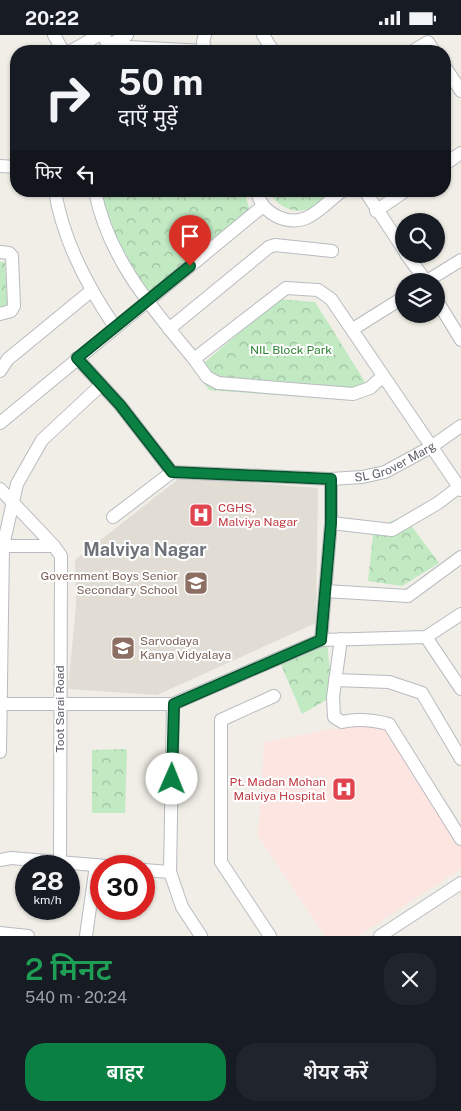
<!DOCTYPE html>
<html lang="hi">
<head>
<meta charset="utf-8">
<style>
  :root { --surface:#171b24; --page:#20242c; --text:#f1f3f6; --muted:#9ea1a6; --accent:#0b8043 }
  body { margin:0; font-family:"Public Sans","Noto Sans Devanagari",sans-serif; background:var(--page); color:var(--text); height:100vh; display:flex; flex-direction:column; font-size:19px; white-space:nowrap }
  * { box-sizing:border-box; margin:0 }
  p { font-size:16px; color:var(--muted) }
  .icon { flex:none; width:28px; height:28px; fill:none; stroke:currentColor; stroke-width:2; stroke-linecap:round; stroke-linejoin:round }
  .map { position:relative; height:901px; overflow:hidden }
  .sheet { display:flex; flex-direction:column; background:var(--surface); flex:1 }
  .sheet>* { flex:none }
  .guide { position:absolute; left:10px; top:10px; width:441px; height:152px; border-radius:20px; box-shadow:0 1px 4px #0004; background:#171b24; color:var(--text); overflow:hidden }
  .controls { position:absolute; left:395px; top:178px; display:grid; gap:10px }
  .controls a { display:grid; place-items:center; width:50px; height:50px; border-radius:50%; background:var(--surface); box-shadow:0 1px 4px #0004; font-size:25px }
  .speed { position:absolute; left:15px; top:820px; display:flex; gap:10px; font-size:25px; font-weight:700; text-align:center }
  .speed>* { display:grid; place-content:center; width:65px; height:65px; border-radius:50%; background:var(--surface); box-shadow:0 1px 4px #0004; line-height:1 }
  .speed small { font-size:12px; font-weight:400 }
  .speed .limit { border:8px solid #d22; background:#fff; color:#111 }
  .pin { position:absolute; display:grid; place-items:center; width:42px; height:42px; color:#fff; margin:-51px -21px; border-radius:50% 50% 50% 0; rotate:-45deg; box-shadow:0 0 5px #0007 }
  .pin .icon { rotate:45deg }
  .me { position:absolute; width:55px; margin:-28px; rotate:1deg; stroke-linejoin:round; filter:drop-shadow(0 0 4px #0008) }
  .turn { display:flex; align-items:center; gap:18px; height:105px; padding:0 25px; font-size:22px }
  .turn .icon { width:65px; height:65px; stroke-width:2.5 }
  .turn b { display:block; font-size:35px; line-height:42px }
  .then { display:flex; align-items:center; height:48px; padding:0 25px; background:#0003; gap:10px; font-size:19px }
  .round { display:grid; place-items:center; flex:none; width:52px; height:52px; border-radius:20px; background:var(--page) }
  .summary { display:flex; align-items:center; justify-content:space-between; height:85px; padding:0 25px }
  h1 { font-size:30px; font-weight:600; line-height:38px; color:#1e9e55 }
  .primary-button { display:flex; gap:10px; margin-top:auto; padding:10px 25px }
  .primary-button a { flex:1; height:58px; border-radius:20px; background:var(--accent); color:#fff; font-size:20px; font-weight:600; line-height:58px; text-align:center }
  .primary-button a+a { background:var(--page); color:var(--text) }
  .status { display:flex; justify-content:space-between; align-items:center; height:35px; padding:0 25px; background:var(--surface); direction:ltr }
  .status svg { height:14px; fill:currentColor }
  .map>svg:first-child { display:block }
</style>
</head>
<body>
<div class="status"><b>20:22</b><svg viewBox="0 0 49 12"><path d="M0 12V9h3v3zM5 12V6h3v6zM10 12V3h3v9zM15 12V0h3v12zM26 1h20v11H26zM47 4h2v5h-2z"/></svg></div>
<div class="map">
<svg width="461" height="901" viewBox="0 0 461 901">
  <defs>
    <pattern id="forest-crowns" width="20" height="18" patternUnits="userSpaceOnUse" patternTransform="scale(1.25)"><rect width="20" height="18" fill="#c1e9c2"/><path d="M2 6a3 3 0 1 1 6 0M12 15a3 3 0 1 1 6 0" fill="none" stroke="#a0c0a1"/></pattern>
  </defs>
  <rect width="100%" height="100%" fill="#f0eee6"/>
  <!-- education -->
  <path fill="#e1ddd4" d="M181,442L318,453L316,588L157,660L68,654L76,571L75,525Z"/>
  <!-- medical -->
  <path fill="#fde5e2" d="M385,684L461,810V834L358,901H325L258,801L264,707Z"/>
  <!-- forest -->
  <g fill="url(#forest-crowns)">
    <path d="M94,156H244L250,176L142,268L110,217Z"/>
    <path d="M269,156H333C326,162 318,169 310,173C295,181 275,170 269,156Z"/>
    <path d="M0,227H5L8,275H0Z"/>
    <path d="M278,264L315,267L367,350L348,365L209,355L195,336Z"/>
    <path d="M404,481L439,528L402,551L368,546L374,491L382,490Z"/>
    <path d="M327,610L333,661L302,679L280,627Z"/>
    <path d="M127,714L125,778H92V715Z"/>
  </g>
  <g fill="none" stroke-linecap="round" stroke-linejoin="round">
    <!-- minor casing -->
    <g stroke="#b8bbc0" stroke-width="14">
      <g id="minor">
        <path d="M54,0L63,16"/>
        <path d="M104,0L108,11L127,0"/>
        <path d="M205,0L203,7L206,16"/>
        <path d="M263,0L273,16"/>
        <path d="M71,16L99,0"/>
        <path d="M108,16V11L206,16"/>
        <path d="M413,16L428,7L434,16"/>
        <path d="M445,32L461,56"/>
        <path d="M445,129L461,118"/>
        <path d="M0,131L16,132"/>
        <path d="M55,156C63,206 87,251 115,292"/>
        <path d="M95,156C108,223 152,273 194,324L286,253L318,255L331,264L461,455"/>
        <path d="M257,156C261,179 290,193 310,181C321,175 331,164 342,156"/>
        <path d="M365,156L404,215"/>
        <path d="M376,176L405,156"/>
        <path d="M0,217L9,218L12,221L14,271L11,276L0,279"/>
        <path d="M406,219L426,246"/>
        <path d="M427,246L461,225"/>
        <path d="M436,264L461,305"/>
        <path d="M169,294L269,212L275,210L332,216"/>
        <path d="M353,294L404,262"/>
        <path id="s1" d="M77,323L120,370L172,437L331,444L362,442L385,437L431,412L461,391"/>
        <path d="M194,324L207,342L218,348L353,359L370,353L383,341"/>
        <path d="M0,336L8,324L91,256"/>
        <path d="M0,388L263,171"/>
        <path d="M0,454L54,511L61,521L60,827"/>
        <path d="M113,482L172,437"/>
        <path d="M331,488L392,495L438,468L459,452"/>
        <path d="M0,511H54"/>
        <path d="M325,556L408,561L461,522"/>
        <path d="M426,602L461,654"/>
        <path d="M341,604L333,662L334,682L342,687C358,683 373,685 389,689L461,804"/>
        <path d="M321,605L331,488V444"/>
        <path d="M335,645L389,647L422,658L461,724"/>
        <path d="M0,669H173L321,605L426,602L461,579"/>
        <path d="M173,669L170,837L182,872L201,901"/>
        <path d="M0,717L3,511L17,449L42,405L101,350"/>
        <path d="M0,825L11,823L106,831"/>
        <path d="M144,835L170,837"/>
        <path d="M0,898L28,901"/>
        <path d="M86,901L96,830"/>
        <path d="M270,901L221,827V685L274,661"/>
        <path d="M380,901L461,848"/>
      </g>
    </g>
    <!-- minor -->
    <use href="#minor" stroke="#fff" stroke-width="12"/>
  </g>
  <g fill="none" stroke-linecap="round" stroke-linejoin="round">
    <!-- route casing -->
    <g stroke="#07532c" stroke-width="12">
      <path id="route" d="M172,744L174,669L321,605L331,488V444L172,437L120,370L77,323L190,231"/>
    </g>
    <!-- route -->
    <use href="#route" stroke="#0b8043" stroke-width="9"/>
  </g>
  <!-- icons -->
  <defs>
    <g id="hospital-square" transform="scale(1.25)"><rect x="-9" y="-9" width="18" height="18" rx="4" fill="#e0444e" stroke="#fff"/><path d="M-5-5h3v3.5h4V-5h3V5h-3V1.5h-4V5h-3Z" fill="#fff"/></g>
    <g id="school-square" transform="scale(1.25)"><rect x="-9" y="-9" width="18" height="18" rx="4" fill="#8d6e63" stroke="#fff"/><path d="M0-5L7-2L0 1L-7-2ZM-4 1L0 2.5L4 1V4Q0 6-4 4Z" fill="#fff"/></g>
  </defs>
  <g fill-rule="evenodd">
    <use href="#hospital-square" x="201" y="480"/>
    <use href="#school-square" x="196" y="548"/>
    <use href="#school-square" x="123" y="613"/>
    <use href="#hospital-square" x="344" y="754"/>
  </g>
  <g text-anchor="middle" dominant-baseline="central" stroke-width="4" stroke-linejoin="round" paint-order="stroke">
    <!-- park labels -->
    <g font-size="12" fill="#308335" stroke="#fff">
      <text x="291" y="315">NIL Block Park</text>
    </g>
    <!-- street labels -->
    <g font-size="12" fill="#5d6167" stroke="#fff">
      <text stroke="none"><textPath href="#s1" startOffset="375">SL Grover Marg</textPath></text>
      <text transform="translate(60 674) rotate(-90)">Toot Sarai Road</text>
    </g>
    <!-- health labels -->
    <g font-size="12" fill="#be3a42" stroke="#fff" text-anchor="start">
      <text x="218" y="473">CGHS,<tspan x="218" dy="14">Malviya Nagar</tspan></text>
      <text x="326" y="747" text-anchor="end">Pt. Madan Mohan<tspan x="326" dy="14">Malviya Hospital</tspan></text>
    </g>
    <!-- education labels -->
    <g font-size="12" fill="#785e54" stroke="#fff" text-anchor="end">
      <text x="178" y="541">Government Boys Senior<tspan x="178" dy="14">Secondary School</tspan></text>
      <text x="140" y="606" text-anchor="start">Sarvodaya<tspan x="140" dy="14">Kanya Vidyalaya</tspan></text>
    </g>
    <!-- district labels -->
    <g font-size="18" font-weight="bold" fill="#6e7379" stroke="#fff">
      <text x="145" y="514">Malviya Nagar</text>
    </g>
  </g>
</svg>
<div class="controls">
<a><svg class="icon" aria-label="search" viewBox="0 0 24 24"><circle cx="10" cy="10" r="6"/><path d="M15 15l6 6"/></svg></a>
<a><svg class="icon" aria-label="layers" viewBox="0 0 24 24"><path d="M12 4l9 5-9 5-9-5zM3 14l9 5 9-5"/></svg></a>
</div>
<div class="speed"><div>28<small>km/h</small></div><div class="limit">30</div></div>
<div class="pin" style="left:190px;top:231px;background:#d93025"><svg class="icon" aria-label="arrive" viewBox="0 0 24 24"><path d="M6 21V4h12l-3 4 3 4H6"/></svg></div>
<svg class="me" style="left:172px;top:744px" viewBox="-20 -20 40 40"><circle r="19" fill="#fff"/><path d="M0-13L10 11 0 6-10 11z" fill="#0b8043"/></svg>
<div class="guide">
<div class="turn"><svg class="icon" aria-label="right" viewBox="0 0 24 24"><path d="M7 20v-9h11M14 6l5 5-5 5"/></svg><div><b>50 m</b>दाएँ मुड़ें</div></div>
<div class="then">फिर<svg class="icon" aria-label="left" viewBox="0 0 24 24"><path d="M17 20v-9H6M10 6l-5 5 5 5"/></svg></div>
</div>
</div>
<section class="sheet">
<div class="summary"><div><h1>2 मिनट</h1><p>540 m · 20:24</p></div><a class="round"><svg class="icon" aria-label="close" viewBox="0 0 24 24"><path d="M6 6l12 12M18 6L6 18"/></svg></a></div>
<div class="primary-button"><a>बाहर</a><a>शेयर करें</a></div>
</section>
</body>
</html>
